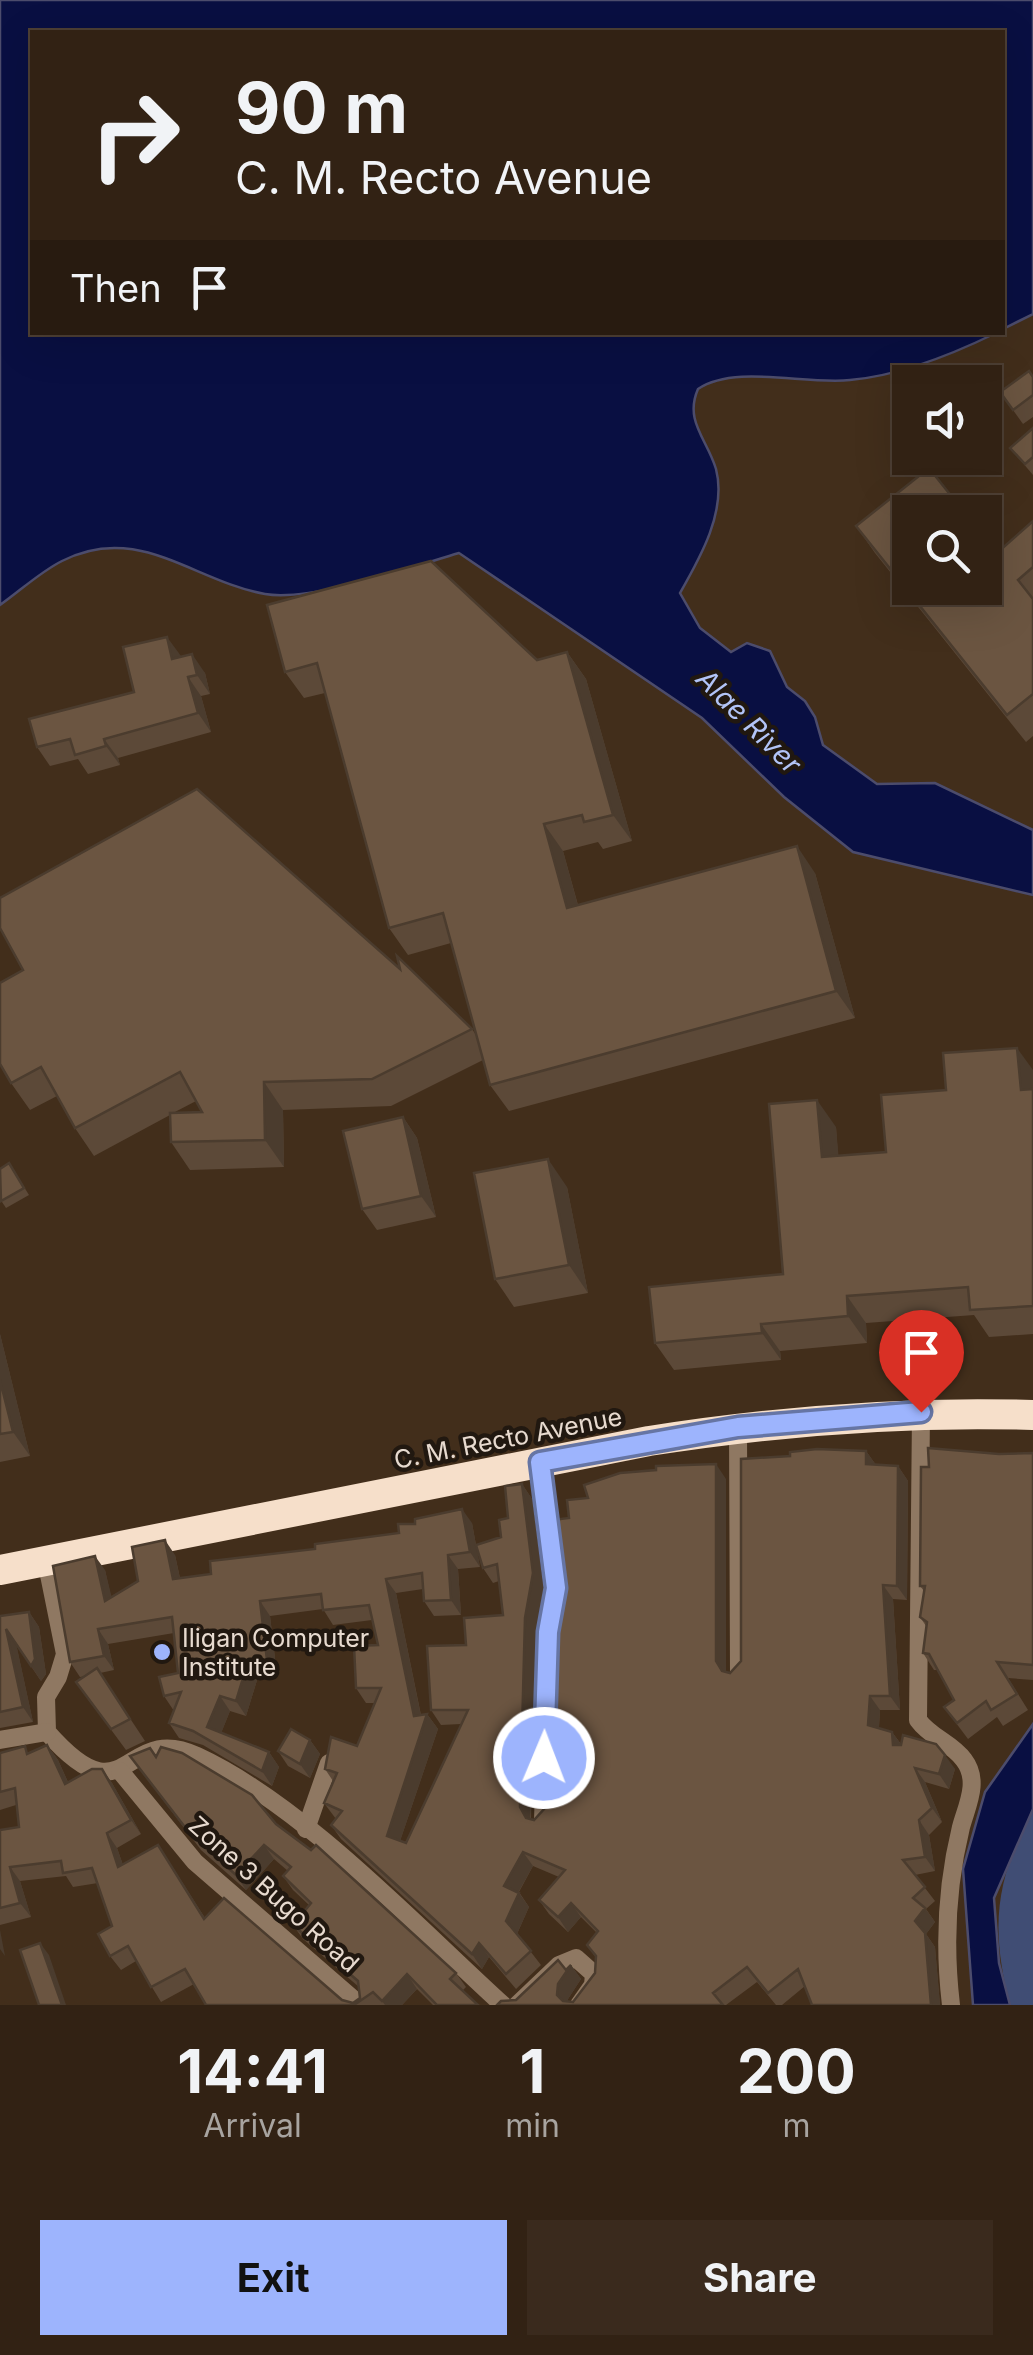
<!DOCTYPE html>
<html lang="en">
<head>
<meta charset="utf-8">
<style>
  :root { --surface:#322214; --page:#3a2a1d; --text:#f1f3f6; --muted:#a8a4a0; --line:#4d3f34; --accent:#9db4fd }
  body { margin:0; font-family:Inter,sans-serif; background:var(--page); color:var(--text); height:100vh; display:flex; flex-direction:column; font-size:38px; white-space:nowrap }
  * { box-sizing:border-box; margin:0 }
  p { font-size:32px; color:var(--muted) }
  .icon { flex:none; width:55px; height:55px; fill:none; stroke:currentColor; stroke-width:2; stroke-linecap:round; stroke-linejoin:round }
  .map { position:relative; height:2005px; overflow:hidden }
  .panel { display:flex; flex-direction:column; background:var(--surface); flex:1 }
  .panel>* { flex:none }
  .guide { position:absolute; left:30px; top:30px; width:975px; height:305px; border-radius:0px; box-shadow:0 10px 40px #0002,0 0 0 2px var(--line); background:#322214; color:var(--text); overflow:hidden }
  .tools { position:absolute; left:892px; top:365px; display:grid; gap:20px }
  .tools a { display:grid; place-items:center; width:110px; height:110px; border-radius:0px; background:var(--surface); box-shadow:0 10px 40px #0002,0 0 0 2px var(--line); font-size:50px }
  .pin { position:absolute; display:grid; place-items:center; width:85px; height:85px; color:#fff; margin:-102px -42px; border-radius:50% 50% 50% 0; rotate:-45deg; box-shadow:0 0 10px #0007 }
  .pin .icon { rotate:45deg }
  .me { position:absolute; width:110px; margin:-55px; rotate:1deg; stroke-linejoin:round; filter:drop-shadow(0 0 8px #0008) }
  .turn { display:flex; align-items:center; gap:35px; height:210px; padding:0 40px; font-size:45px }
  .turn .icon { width:130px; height:130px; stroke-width:2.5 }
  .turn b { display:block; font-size:70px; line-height:85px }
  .then { display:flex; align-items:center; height:95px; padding:0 40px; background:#0003; gap:20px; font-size:38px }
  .eta { display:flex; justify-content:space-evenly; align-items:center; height:170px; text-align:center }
  .eta b { font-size:60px; font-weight:700; line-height:70px }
  .cta { display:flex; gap:20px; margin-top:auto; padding:20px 40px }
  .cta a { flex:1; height:115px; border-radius:0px; background:var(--accent); color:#111; font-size:40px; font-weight:700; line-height:115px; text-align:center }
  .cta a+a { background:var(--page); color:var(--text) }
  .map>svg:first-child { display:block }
</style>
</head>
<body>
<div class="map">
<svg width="1033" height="2005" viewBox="0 0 1033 2005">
  <rect width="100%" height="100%" fill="#422e1b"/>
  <!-- green -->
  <path fill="#404d74" d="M1033,1809V2005H1010C990,1927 995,1881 1033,1809Z"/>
  <!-- water -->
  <g fill="#090f42" stroke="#4c4c6c" stroke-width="2.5">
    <path d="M0,0H1033V314L1003,329L1002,32H32V332L996,333C953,354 898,376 850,380C805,385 735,364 698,389C684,421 707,439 716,469C727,511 700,558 680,593L700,628L731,652L747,643L770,651L787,687L805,701L815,717L823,745L877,784L935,783L1033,830V895L853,852L784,797L702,718L459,553C411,567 312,602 265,594C193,581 138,522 62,561C40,572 20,591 0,605Z"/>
    <path d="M1033,1724V1809L994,1898L999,1963L1010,2005H973L963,1869L985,1792Z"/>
  </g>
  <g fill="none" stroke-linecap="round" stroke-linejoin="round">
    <!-- street -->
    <g stroke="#8f7862" stroke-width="18">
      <path d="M921,1412L918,1720C931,1738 952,1743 964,1760C980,1781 967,1805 961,1827C947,1884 944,1946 951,2005"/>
      <path d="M738,1427L739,1675"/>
      <path d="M540,1462L556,1588L548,1633L543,1822"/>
      <path d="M46,1560L65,1654L58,1677L46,1697L47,1732C129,1825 122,1721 197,1756C303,1805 415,1925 503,2005"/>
      <path d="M0,1740L47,1732"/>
      <path d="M120,1771L195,1862L360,2005"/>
      <path d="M306,1829L329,1763"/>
      <path d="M517,2005L559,1965L576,1958L594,1974L593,1985L579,2005"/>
    </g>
    <!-- highway -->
    <path stroke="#f6dfca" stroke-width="30" d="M0,1570L649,1441C777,1421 904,1411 1033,1415"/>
  </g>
  <!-- wall -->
  <g fill="#5c4938" fill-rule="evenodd">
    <path d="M1033,377V417L1023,424L1000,392Z"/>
    <path d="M1033,428V475L1010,448Z"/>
    <path d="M1033,521V736L1026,742L875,553L856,526L997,553Z"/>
    <path d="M267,605L537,660L567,652L586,679L632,841L603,849L598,842L563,851L578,905L815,873L855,1018L509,1111L490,1085L483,1060L391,1106L283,1110L284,1167L190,1170L171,1142L170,1115L94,1156L75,1128L57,1096L30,1110L11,1083L0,1064L400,969L472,1029L476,1035L451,943L408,955L389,928L325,693L304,698L285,672ZM196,1101L202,1112L173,1113Z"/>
    <path d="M181,656L205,673L210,694L201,696L211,732L118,758L120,765L88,774L78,759L50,766L37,747L134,692Z"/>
    <path d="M1033,1070V1334L989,1337L974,1315L866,1323L867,1343L780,1351L781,1360L674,1370L655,1343L783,1274L836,1127L838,1156L886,1152L946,1090Z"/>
    <path d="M403,1117L417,1138L436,1217L377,1230L362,1209Z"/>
    <path d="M9,1163L29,1195L6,1208L0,1199Z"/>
    <path d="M567,1187L588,1293L514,1307L495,1279Z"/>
    <path d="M0,1334L30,1456L0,1462Z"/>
    <path d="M866,1451L876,1465L898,1466L908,1481L907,1600L893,1599L900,1710H880L879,1728L892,1732L901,1744L955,1769L949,1789L925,1782L942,1822L929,1835L935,1871L915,1875L935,1901L926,1909L935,1922L926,1934L935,1947L940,2005H812L805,1986L782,2005H776L757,1982L726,2005H497L516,2000L566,1970L571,1965L581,1979L568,1999V2002H573L595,1973L596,1958L587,1945L597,1933L581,1917L568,1932L549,1914L539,1900L559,1877L533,1866L519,1892L529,1907L517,1934L541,1965L516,1989L489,1957L482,1969L341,1839L331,1825L336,1819L324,1803L333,1781L325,1769L357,1746L375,1703H366L356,1688L378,1645L372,1620L333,1625L323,1609L270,1616L277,1675L258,1677L246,1716L230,1711L221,1733L269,1752L279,1767L272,1786L203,1745L179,1738L169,1723L174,1711L164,1696L178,1673L174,1633L108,1644L114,1670L100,1673L145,1741L126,1750L76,1682L86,1676L80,1677L70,1662L105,1570L111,1597L138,1581L175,1555L180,1578L211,1574L315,1549L472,1523L480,1567L458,1569L461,1615L434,1616L424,1601L423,1589L396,1593L421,1715L427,1714L438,1729L400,1841L406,1843L461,1724L441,1725L431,1710L466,1645L503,1615L499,1581L493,1583L483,1568L501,1537L522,1484L532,1499L543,1588L536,1633L531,1819L534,1820L545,1808L569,1518L726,1479V1672L730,1673L741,1661Z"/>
    <path d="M1033,1453V1680L1008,1678L1028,1710L1003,1726L997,1717L968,1739L944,1707L954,1700L937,1670H934L923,1653L926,1626L920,1617L924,1591L920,1586L929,1467L999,1454Z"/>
    <path d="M29,1612L39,1627L46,1674L41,1681L16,1644L33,1722L0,1728V1616Z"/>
    <path d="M310,1740L320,1754L310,1778L288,1766L278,1751Z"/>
    <path d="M47,1745L58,1760L68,1782L102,1769L112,1783L141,1834L117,1848L123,1865L168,1860L205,1918L342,2000L353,2003L360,1998L359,1987L303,1939L293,1925L309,1905L293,1890L283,1876L288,1871L274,1859L246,1890L201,1850L141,1771L156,1757L276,1824L456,1973L466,1987L463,1990L478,2005H433L417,1989L402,2005H206L194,1984L161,2002L136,1961L121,1970L110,1956L112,1926L98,1883L73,1887L66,1876L20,1881L31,1917L0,1925V1830L19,1827L16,1805L0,1810V1752L1,1753H30Z"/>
  </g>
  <!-- shaded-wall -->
  <g fill="#4b3c2e">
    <path d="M167,637L181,656L172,659Z"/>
    <path d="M567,652L586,679L632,841L613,815Z"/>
    <path d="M192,654L205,673L210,694L197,675Z"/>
    <path d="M188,677L201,696L211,732L198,713Z"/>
    <path d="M104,739L118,758L120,765L106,746Z"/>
    <path d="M544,824L563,851L586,935L567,908Z"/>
    <path d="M797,846L815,873L855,1018L836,991Z"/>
    <path d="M1017,1048L1033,1070V1107L1021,1090Z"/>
    <path d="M264,1082L283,1110L284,1167L265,1140Z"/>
    <path d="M817,1100L836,1127L841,1184L822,1157Z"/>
    <path d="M403,1117L417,1138L436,1217L421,1196Z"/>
    <path d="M548,1159L567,1187L588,1293L569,1265Z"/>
    <path d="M847,1296L866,1323L867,1343L848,1316Z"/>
    <path d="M761,1324L780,1351L781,1360L762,1333Z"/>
    <path d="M0,1334L30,1456L13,1432L0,1380Z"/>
    <path d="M866,1451L876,1465L866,1464Z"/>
    <path d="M716,1464L726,1479V1675L722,1671L716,1661Z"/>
    <path d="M898,1466L908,1481L907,1600L897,1586Z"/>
    <path d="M522,1484L532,1499L543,1588L536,1633L530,1822L526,1818L520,1807Z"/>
    <path d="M462,1509L472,1523L480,1567L470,1552Z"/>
    <path d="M165,1540L175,1555L183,1593L173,1579Z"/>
    <path d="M448,1555L458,1569L461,1615L451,1600Z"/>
    <path d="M95,1556L105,1570L116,1615L105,1601Z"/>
    <path d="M386,1579L396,1593L423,1726L427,1714L438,1729L397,1850L387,1836L414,1716Z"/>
    <path d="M883,1585L893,1599L900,1710L890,1696Z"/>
    <path d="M260,1601L270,1616L277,1675L267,1660Z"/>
    <path d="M29,1612L39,1627L46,1674L41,1681L31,1666Z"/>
    <path d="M6,1629L16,1643L33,1722L23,1707Z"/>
    <path d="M98,1629L108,1644L114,1670L104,1656Z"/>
    <path d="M248,1662L258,1677L246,1716L236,1701Z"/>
    <path d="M220,1696L230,1711L218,1741L207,1727Z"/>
    <path d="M870,1696L880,1710L878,1740L868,1725Z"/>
    <path d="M892,1732L903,1747L893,1745Z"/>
    <path d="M310,1740L320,1754L310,1778L300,1764Z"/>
    <path d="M47,1745L58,1760L75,1798L65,1784Z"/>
    <path d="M269,1752L279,1767L272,1786L262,1771Z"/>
    <path d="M945,1755L955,1769L949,1789L939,1774Z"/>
    <path d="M915,1768L925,1782L942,1822L932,1808Z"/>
    <path d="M102,1769L112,1783L141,1834L131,1820Z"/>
    <path d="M919,1820L929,1835L935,1871L925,1857Z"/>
    <path d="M107,1833L117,1848L129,1882L118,1867Z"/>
    <path d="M264,1845L274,1859L246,1890L236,1875Z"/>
    <path d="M523,1852L533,1866L514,1900L504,1886Z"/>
    <path d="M10,1867L20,1881L31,1917L20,1903Z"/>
    <path d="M519,1893L529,1907L516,1936L506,1921Z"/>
    <path d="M571,1903L581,1917L568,1932L558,1917Z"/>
    <path d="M925,1908L935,1922L926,1934L935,1947L940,2005H931L915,1921Z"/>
    <path d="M0,1930L5,1956L0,1949Z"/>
    <path d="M40,1943L49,1955L66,2005H62Z"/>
    <path d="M479,1943L489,1957L482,1969L472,1954Z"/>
    <path d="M571,1965L581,1979L568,1999V2005H564L557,1995L558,1984Z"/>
    <path d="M407,1974L417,1989L402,2005H385L382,2001Z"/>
  </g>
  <!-- building -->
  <g fill="#6b5541" stroke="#4b3c2e" stroke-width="2.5">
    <path d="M1029,371L1033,377V395L1013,410L1000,392Z"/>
    <path d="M1033,428V457L1025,464L1010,448Z"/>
    <path d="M929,468L964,512H910V588H985V539L997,553L1033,521V567L1018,580L1033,599V694L1007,715L856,526Z"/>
    <path d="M431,561L537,660L567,652L613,815L584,822L582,815L544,824L567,908L797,846L836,991L490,1085L443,913L389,928L317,663L285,672L267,605Z"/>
    <path d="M167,637L172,659L192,654L197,675L188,677L198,713L104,739L106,746L75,755L70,739L37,747L29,719L134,692L123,647Z"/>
    <path d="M197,789L400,969L397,956L472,1029L372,1079L264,1082L265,1140L171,1142L170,1113L202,1112L180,1072L75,1128L41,1067L11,1083L0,1064V983L23,970L0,928V898Z"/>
    <path d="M1017,1048L1021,1090L1033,1089V1306L970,1310L968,1287L847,1296L848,1316L761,1324L762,1333L655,1343L649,1287L783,1274L769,1104L817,1100L822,1157L886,1152L881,1095L946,1090L943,1053Z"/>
    <path d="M403,1117L421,1196L362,1209L343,1131Z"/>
    <path d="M548,1159L569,1265L495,1279L474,1173Z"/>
    <path d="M9,1163L24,1188L1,1201L0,1169Z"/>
    <path d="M0,1380L13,1432L0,1434Z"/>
    <path d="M928,1448L999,1454L1033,1453V1665L997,1662L1017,1694L991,1710L986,1701L957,1723L944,1707L954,1700L929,1654L923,1653L927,1622L920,1617L925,1586H920L921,1467H929Z"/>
    <path d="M817,1449L866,1451V1464L898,1466L897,1586L883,1585L890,1696H870L868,1725L892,1732L893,1745H901L903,1735L936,1744L945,1755L939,1774L915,1768L932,1808L919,1820L925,1857L903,1860L925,1887L913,1898L925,1908L915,1921L925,1933L931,2005H812L798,1969L768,1993L747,1967L713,1993L723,2005H497L501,2001L516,2000L558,1960L566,1970L571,1965L558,1984L557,1995L563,2001L573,2002L595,1973L596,1956L587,1945L598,1931L571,1903L558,1917L539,1900L565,1870L523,1852L504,1886L519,1893L506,1921L531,1951L506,1974L479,1943L472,1954L331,1825L342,1811L324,1803L337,1773L325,1769L331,1737L357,1746L381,1688H356L354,1646L378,1645L369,1605L323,1610L321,1594L260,1601L267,1660L248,1662L236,1701L220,1696L207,1727L269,1752L262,1771L193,1731L169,1723L181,1692L164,1696L159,1677L178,1673L172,1617L98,1629L104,1656L70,1662L53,1566L95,1556L105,1601L138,1581L132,1547L165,1540L173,1579L211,1574L210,1561L315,1549V1544L399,1533L398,1524H415V1519L462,1509L470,1552L448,1555L451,1600L424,1601L422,1573L386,1579L414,1716L427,1714L387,1836L406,1843L468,1710H431L427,1646L466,1645L464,1618L503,1615L497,1564L483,1568L476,1545L501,1537L499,1520L508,1518L505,1486L522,1484L533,1573L525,1618L520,1807L526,1818L534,1820L545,1808L550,1620L558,1575L552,1520L569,1518L567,1500L588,1498L584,1485L620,1473L656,1470V1466L716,1464V1661L722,1671L730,1673L741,1661V1459L790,1456V1452Z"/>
    <path d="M29,1612L35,1659L31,1666L6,1629L23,1707L0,1712V1616Z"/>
    <path d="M97,1668L130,1719L111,1729L76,1682Z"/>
    <path d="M291,1729L310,1740L300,1764L278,1751Z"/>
    <path d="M47,1745L65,1784L92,1769H102L131,1820L107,1833L118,1867L158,1845L204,1919L224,1898L342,2000L353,2003L360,1998L358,1981L293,1925L311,1903L283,1876L291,1867L264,1845L236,1875L191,1835L130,1756L150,1748L156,1757L161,1747L182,1753L252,1795L276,1824L311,1850L316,1845L456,1973L450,1979L478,2005H437L407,1974L382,2001L373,1992L354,2005H206L185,1969L151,1987L128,1946L110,1956L98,1934L112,1926L92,1868L63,1873L61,1861L10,1867L20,1903L0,1908V1830L19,1827L15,1788L0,1792V1753L25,1746L27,1754Z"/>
    <path d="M40,1943L62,2005H39L20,1950Z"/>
  </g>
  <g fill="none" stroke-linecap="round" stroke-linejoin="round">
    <!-- route casing -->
    <g stroke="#6675a4" stroke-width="25">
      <path id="route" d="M544,1758L548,1632L556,1588L540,1462L738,1427L921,1412"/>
    </g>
    <!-- route -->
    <use href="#route" stroke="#9db4fd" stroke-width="18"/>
  </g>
  <!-- markers -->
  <circle fill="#9db4fd" stroke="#211810" stroke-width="4" cx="162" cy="1652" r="10"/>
  <g text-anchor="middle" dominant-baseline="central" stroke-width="9" stroke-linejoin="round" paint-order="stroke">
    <!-- street labels -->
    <g font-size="25" fill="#e7dacf" stroke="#211810">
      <text transform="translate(508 1438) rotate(-11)">C. M. Recto Avenue</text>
      <text transform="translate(274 1894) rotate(42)">Zone 3 Bugo Road</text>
    </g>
    <!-- poi labels -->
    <g font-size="25" fill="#e7dacf" stroke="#211810" text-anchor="start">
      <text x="182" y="1638">Iligan Computer<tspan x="182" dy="29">Institute</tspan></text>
    </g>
    <!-- water labels -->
    <g font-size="28" font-style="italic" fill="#b2c4f7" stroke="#211810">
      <text transform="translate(749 721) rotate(45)">Alae River</text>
    </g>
  </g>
</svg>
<div class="tools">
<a><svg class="icon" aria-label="sound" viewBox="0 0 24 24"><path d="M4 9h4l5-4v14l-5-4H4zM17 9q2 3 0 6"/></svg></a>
<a><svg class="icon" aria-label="search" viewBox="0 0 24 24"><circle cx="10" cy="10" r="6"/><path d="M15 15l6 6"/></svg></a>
</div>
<div class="pin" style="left:921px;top:1412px;background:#d93025"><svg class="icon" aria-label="arrive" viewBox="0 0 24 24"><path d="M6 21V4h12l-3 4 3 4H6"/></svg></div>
<svg class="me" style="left:544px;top:1758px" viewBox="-20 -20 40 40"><circle r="17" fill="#9db4fd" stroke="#fff" stroke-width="3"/><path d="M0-11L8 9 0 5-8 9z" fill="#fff"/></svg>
<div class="guide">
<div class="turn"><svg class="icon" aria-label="right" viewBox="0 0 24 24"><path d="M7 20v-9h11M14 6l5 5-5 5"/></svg><div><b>90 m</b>C. M. Recto Avenue</div></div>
<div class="then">Then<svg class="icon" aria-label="arrive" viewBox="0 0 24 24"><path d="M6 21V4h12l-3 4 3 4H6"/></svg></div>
</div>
</div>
<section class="panel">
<div class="eta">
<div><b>14:41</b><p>Arrival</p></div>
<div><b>1</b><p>min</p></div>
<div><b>200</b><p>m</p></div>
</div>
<div class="cta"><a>Exit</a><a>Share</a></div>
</section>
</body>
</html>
